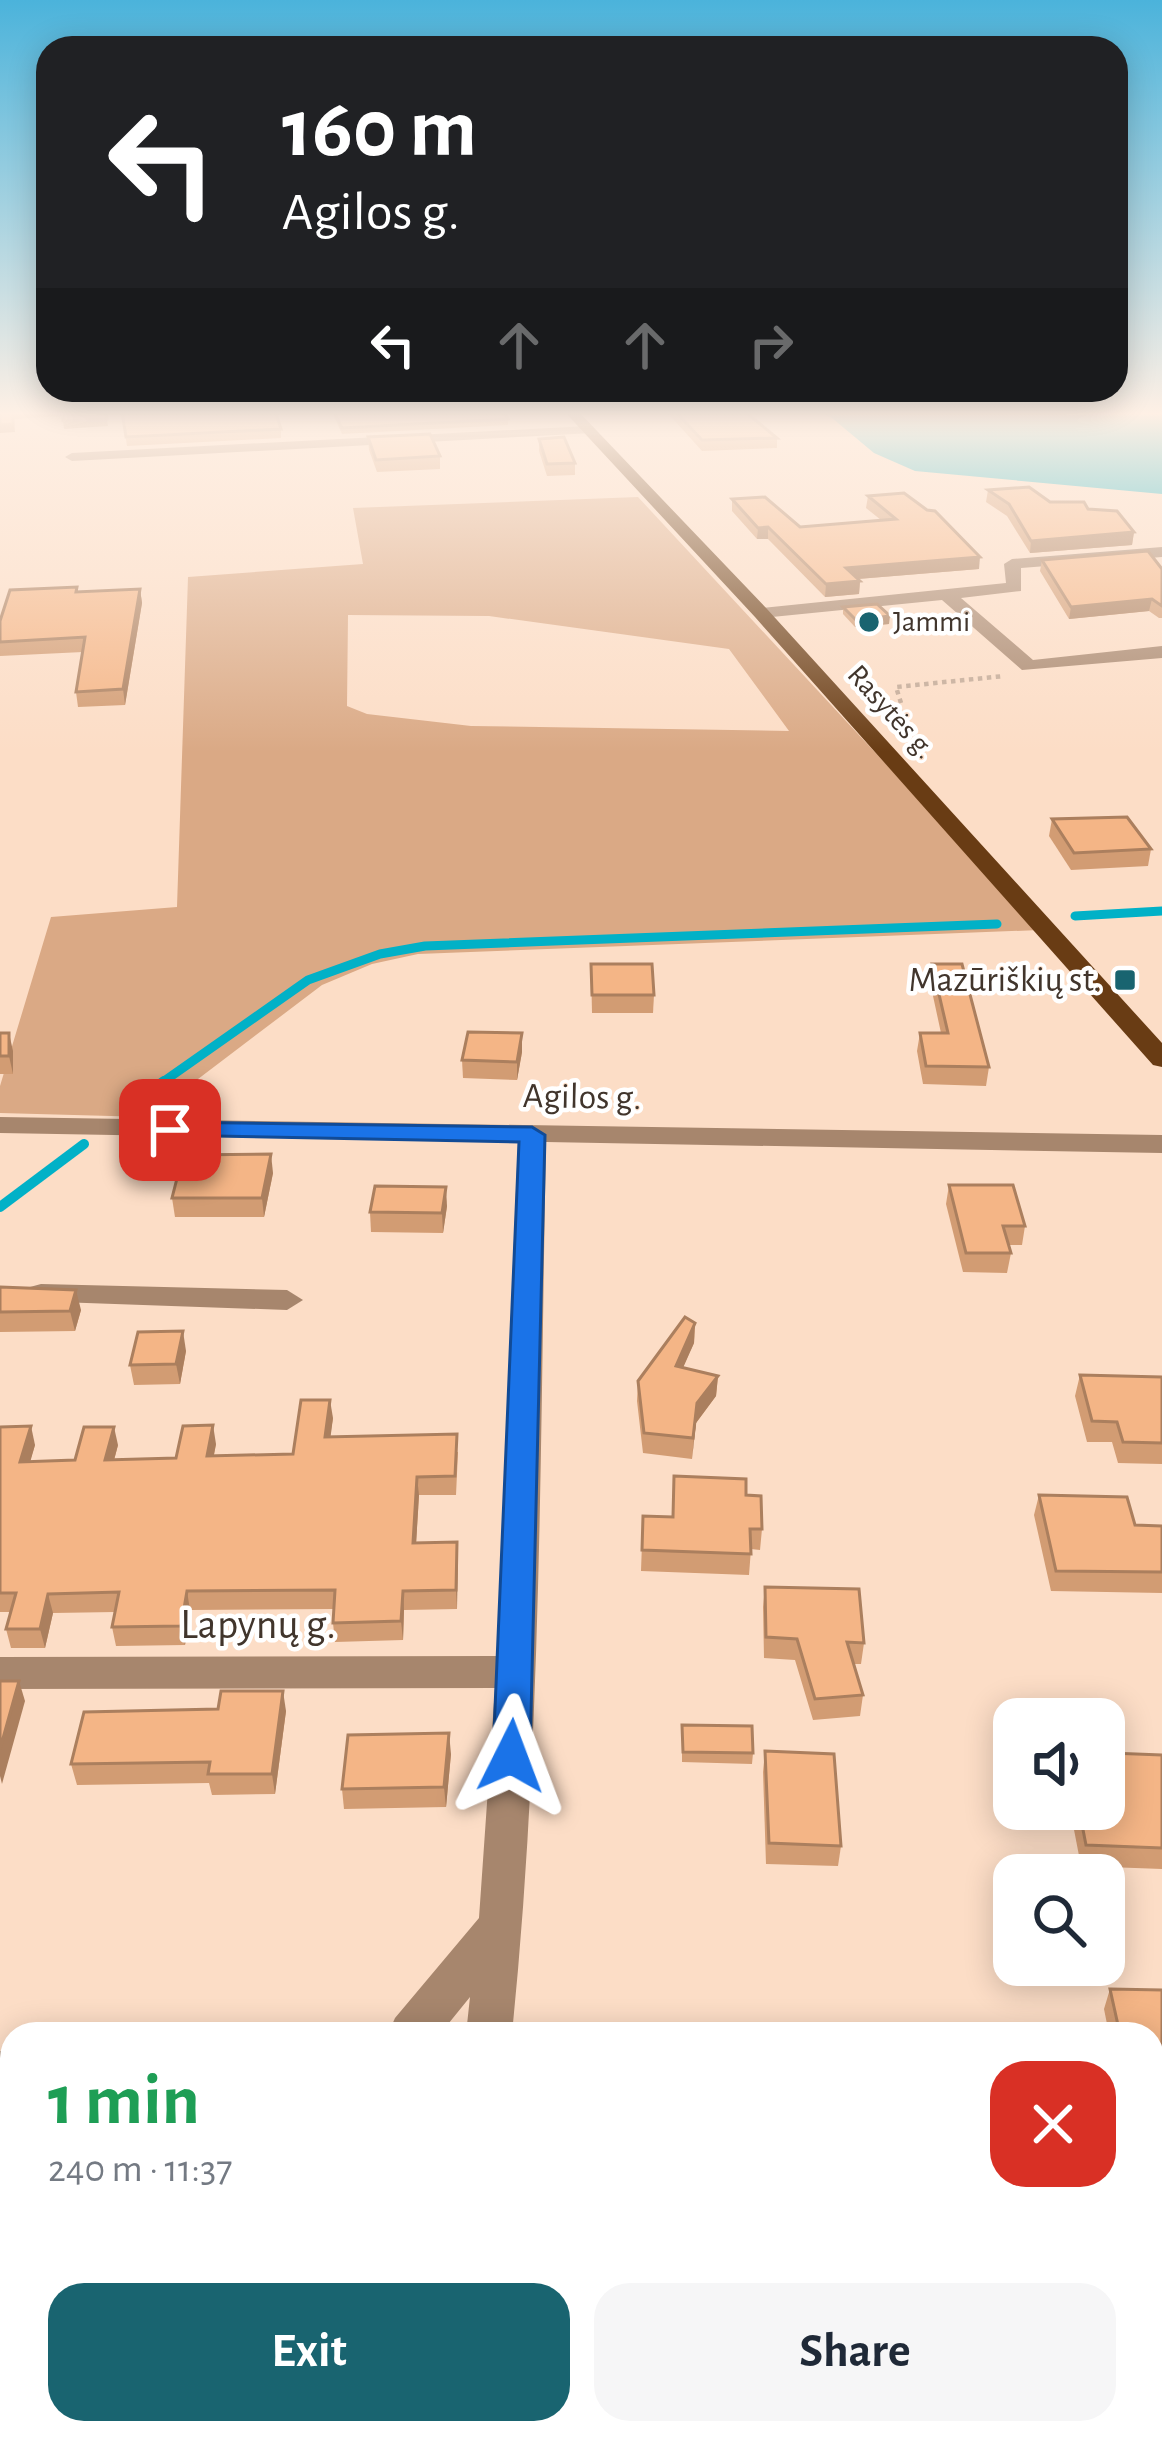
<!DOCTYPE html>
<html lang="en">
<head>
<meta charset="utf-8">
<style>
  :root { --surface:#fff; --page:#f6f6f7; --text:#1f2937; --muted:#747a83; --accent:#196470 }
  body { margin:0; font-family:"Alegreya Sans",sans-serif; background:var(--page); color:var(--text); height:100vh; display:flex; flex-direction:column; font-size:45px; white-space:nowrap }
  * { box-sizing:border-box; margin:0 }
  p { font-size:39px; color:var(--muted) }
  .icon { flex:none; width:66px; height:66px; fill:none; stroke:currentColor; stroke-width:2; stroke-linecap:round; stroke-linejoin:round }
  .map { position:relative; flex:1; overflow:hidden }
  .details { position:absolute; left:0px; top:2022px; width:1164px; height:423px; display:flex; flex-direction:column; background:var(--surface); border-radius:36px 36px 0 0; box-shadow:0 6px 30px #0003 }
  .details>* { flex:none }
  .top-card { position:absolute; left:36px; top:36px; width:1092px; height:366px; border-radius:36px; box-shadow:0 6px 30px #0003; background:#202124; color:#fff; overflow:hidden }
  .fabs { position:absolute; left:993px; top:1698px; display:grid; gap:24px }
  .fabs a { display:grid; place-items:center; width:132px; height:132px; border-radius:24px; background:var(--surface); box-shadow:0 6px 30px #0003; font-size:60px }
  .pin { position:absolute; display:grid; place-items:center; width:102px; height:102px; color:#fff; margin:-51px; border-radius:24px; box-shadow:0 6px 18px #0006 }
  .me { position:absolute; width:132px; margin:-66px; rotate:3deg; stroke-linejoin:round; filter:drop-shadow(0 0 9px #0008) }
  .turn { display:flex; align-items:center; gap:42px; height:252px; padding:0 48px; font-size:54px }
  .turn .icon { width:156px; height:156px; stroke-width:2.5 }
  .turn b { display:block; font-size:84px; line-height:102px }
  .lanes { display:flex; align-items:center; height:114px; padding:0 48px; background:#0003; justify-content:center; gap:60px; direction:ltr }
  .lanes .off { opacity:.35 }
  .round { display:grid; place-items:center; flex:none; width:126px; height:126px; border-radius:36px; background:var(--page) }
  .overview { display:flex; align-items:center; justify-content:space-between; height:204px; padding:0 48px }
  h1 { font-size:72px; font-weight:600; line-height:90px; color:#1e9e55 }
  .cta { display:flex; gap:24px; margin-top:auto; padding:24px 48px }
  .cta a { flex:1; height:138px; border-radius:36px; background:var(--accent); color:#fff; font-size:48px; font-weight:600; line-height:138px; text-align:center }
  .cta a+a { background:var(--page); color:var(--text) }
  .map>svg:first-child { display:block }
</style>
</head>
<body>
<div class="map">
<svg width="1162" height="2443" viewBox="0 0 1162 2443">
  <rect width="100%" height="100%" fill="#fcddc6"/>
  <!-- green -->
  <path fill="#daa985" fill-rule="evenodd" d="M638,497L1040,930L418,954L372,964L322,985L148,1117L0,1113V1086L51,917L177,907L188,577L363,564L353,508ZM348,615L489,616L729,649L789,731L471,726L367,714L347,706Z"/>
  <!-- water -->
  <path fill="#01b1c7" d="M816,410H1162V494L915,471L874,453L832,418Z"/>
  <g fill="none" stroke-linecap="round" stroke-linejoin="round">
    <!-- stream-far1 -->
    <g stroke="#01b1c7" stroke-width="9">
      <path d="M1075,916L1162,911"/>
      <path d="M160,1084L308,980L380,954L425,946L997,924"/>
    </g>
    <!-- stream -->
    <g stroke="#01b1c7" stroke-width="10">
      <path d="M128,1107L164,1081"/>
      <path d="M0,1207L84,1144"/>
    </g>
    <!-- path -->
    <path stroke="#c1a895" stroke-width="4.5" stroke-dasharray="4.5 4.5" stroke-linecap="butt" d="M901,703L896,687L1004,676"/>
    <!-- minor -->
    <g fill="#a7866d" fill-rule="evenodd">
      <path d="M588,426L593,433L72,461L65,457L72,453Z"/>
      <path d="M1162,547V557L1021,568V591L961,598L1033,660L1162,646V658L1022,670L942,600L761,618L752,613L761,608L1006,583L1004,564L1012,559Z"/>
      <path d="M0,1117L1162,1135V1153L546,1142C540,1439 542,1738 512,2034H466L470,1997L440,2034H388L395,2018L479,1918L495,1688L0,1689V1657L497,1656L518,1142L0,1133Z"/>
      <path d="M41,1284L287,1290L303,1300L287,1310L30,1301L25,1294L30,1287Z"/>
      <path d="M12,2050V2096L0,2097V2051Z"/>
      <path d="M418,2433H472L471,2443H417Z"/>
    </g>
    <!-- major -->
    <path fill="#693c14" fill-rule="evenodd" d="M563,410H577L767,609L1162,1043V1067L1153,1065L755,617Z"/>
  </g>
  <!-- wall -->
  <g fill="#d29c73">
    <path d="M331,410H502L508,419V425L342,434Z"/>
    <path d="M665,410H731L777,438V448L702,451Z"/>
    <path d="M122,412L281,429V438L127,446Z"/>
    <path d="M368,437L440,456V469L377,472L369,450Z"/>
    <path d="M539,439L575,463V475L547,476L539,451Z"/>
    <path d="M988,490L1088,509L1134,532L1132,545L1030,553L1007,516L986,502Z"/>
    <path d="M868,496L979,569L858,579L860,581L859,594L825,597L768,539H757L732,511V499L800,527L881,520L866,508Z"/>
    <path d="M1042,560L1162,569V618H1159L1149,611L1069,619L1040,571Z"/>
    <path d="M140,589L142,603L125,705L78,707L76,692L83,652L0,656V621L78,591Z"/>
    <path d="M843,607L889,624L855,627L843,614Z"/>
    <path d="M1052,819L1151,849L1148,866L1071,870L1049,836Z"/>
    <path d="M591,964L654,995L653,1013H592Z"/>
    <path d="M932,964L989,1067L986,1086L923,1084L917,1051L920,1033H941L930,982Z"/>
    <path d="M0,1033L13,1051V1074H0Z"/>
    <path d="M522,1052L517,1080L463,1078L462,1060Z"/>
    <path d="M273,1173L264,1217H175L172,1198Z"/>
    <path d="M949,1185L1025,1226L1022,1245H1008L1011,1253L1007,1273L963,1272L946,1204Z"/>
    <path d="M447,1206L443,1233L371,1232L370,1212Z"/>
    <path d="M0,1287L81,1310L75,1331L0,1332Z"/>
    <path d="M695,1323L694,1343L683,1367L718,1376L716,1396L696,1423L692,1459L643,1453L637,1401L638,1381Z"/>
    <path d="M186,1351L180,1384L134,1385L130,1365Z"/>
    <path d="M1080,1375L1162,1377V1464L1118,1463L1112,1442H1087L1075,1396Z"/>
    <path d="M333,1418L330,1437L458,1452L456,1495H419L416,1543L457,1542V1609L404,1610L403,1640L335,1642L333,1623L334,1609L190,1610L185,1645L116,1646L112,1627L115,1612L53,1613L45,1648H11L6,1629L10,1612H0V1427L35,1445L30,1461L75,1460L118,1445L114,1460L176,1458L216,1444L214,1455L293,1454Z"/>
    <path d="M746,1495L762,1529L760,1550L751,1549L749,1575L641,1571L643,1516L673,1517Z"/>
    <path d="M1039,1495L1135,1525L1162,1526V1593L1051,1591L1034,1515Z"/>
    <path d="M765,1587L864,1643L861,1664H853L863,1695L860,1716L813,1720L795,1660L764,1658L763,1607Z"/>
    <path d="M218,1709L286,1711L275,1794L212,1795L209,1783L77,1785L71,1764Z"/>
    <path d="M682,1735L753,1753L752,1764L682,1762Z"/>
    <path d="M765,1751L841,1846L838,1866L766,1864L763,1772Z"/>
    <path d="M1110,1753L1162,1755V1869L1081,1866L1070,1809H1104V1774Z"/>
    <path d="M451,1754L446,1807L344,1809L342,1789Z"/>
    <path d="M1110,1989L1162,1990V2106H1152V2034H1109L1104,2009Z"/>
    <path d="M1152,2152H1162V2270L1152,2220Z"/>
  </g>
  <!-- shaded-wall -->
  <g fill="#ab7f5e">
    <path d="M63,410V416L14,419L15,432L0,433V425L13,411Z"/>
    <path d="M107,419L108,426L64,429L63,421Z"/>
    <path d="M768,527V539H757L758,528Z"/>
    <path d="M1134,532L1132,545L1030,553L1031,541Z"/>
    <path d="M980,557L979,569L845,580L846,568Z"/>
    <path d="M860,581L859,594L825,597L826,584Z"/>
    <path d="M140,589L142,603L125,705L123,689Z"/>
    <path d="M1152,599L1149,611L1069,619L1071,607Z"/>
    <path d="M890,616L889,624L855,627L856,620Z"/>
    <path d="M9,1033L13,1051V1074L9,1056Z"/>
    <path d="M522,1033V1052L517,1080V1062Z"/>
    <path d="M271,1154L273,1173L264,1217L262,1198Z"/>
    <path d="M446,1187L447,1206L443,1233L442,1213Z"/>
    <path d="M76,1290L81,1310L75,1331L70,1311Z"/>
    <path d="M695,1323L694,1343L675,1386L676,1366Z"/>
    <path d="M183,1331L186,1351L180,1384L176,1364Z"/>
    <path d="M718,1376L716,1396L696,1423L692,1459L697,1403Z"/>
    <path d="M330,1400L333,1418L328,1456L325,1437Z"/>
    <path d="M213,1425L216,1444L210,1474L207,1456Z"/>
    <path d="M31,1426L35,1445L25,1480L20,1462Z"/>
    <path d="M114,1427L118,1445L109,1479L105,1460Z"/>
    <path d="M417,1477L419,1495L415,1562L413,1543Z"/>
    <path d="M457,1542L458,1561L457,1609L456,1590Z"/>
    <path d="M187,1591L190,1610L185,1645L181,1626Z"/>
    <path d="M403,1591L404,1610L403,1640L401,1621Z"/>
    <path d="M48,1594L53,1613L45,1648L40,1629Z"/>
    <path d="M19,1681L25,1701L2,1784L0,1776V1749Z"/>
    <path d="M283,1691L286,1711L275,1794L272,1774Z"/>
    <path d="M449,1733L451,1754L446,1807L444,1787Z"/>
  </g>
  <!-- building -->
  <g fill="#f4b586" stroke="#ab7f5e" stroke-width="3">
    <path d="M0,410H27L13,411V424L0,425Z"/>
    <path d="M62,410H106L107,419L63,421Z"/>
    <path d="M136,410H275L281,429L126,437L122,412Z"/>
    <path d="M333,410H502L508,419L342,428Z"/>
    <path d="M674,410H743L777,438L702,440Z"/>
    <path d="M430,434L440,456L376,460L368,437Z"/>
    <path d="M564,437L575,463L547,464L539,439Z"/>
    <path d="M1029,487L1050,502H1084L1088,509L1117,511L1134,532L1031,541L1009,504L988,490Z"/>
    <path d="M904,493L927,510L935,511L980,557L846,568L860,581L826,584L768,527L758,528L732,499L765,497L800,527L896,519L868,496Z"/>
    <path d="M1148,551L1162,569V606L1152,599L1071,607L1042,560Z"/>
    <path d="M77,587L76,592L140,589L123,689L76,692L85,637L0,642V621L10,590Z"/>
    <path d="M877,604L890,616L856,620L843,607Z"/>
    <path d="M1127,817L1151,849L1074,853L1052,819Z"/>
    <path d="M591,964H652L654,995H592Z"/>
    <path d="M932,964H962L989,1067L926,1066L920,1033H948Z"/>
    <path d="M468,1032L522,1033L517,1062L462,1060Z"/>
    <rect x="0" y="1033" width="9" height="23"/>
    <path d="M271,1154L262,1198H172L183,1155Z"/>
    <path d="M949,1185H1013L1025,1226H1003L1011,1253H966Z"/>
    <path d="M375,1186L446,1187L442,1213L370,1212Z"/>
    <path d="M0,1287L76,1290L70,1311L0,1312Z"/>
    <path d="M685,1317L695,1323L676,1366L718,1376L697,1403L693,1438L644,1433L638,1381Z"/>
    <path d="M183,1331L176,1364L130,1365L138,1332Z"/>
    <path d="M1080,1375L1162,1377V1443L1123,1442L1117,1422L1092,1421Z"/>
    <path d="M301,1400H330L325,1437L457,1434L455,1476L417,1477L413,1543L457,1542L456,1590L403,1591L401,1621L333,1623L335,1590L187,1591L181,1626L112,1627L119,1592L48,1594L40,1629H6L16,1593H0V1427L31,1426L20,1462L75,1460L84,1427H114L105,1460L176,1458L183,1426L213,1425L207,1456L293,1454Z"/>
    <path d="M674,1476L746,1479V1495L761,1496L762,1529H750L751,1554L642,1550L643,1516L673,1517Z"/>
    <path d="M1039,1495L1127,1497L1135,1525L1162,1526V1572L1056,1571Z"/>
    <path d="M765,1587L859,1589L864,1643L847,1642L863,1695L815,1699L797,1639L766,1637Z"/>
    <path d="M0,1681H19L0,1749Z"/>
    <path d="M221,1691H283L272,1774H208L210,1762L71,1764L84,1712L218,1709Z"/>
    <path d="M682,1725L752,1726L753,1753L683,1752Z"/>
    <path d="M449,1733L444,1787L342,1789L348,1735Z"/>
    <path d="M765,1751L834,1754L841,1846L769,1843Z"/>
    <path d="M1110,1753L1162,1755V1848L1086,1845L1079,1809H1104V1780L1116,1781Z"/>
    <path d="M1110,1989L1162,1990V2086H1152V2034H1120Z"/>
    <path d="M1152,2152H1162V2212L1152,2162Z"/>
  </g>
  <!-- sky -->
  <linearGradient id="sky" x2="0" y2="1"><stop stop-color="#4bb3db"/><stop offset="0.55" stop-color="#fef0e5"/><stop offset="1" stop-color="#fef0e5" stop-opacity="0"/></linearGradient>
  <rect width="1162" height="752" fill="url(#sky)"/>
  <!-- route -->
  <path fill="#1a73e8" stroke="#114b97" stroke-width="3" d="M170,1122L532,1127L545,1135L530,1756L524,1768L511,1772L498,1768L493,1756L519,1142L161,1135L158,1130L161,1124Z"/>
  <!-- markers -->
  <g fill="#196470" stroke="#fff" stroke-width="4.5">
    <circle cx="869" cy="622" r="12"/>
    <rect x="1113" y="968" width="24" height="24" rx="6"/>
  </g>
  <g text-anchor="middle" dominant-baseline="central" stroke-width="9" stroke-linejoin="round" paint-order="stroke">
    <!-- far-poi labels -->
    <g font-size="30" fill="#41352c" stroke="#fff" text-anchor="start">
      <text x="893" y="622">Jammi</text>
    </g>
    <!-- far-street labels -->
    <g font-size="30" fill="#41352c" stroke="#fff">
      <text transform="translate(891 712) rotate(48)">Rasytės g.</text>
    </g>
    <!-- poi labels -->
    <g font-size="36" fill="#41352c" stroke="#fff" text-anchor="end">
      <text x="1101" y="980">Mazūriškių st.</text>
    </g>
    <!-- street labels -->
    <g font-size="36" fill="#41352c" stroke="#fff">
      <text transform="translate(582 1097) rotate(1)">Agilos g.</text>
    </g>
    <!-- near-street labels -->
    <g font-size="42" fill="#41352c" stroke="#fff">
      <text x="258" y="1625">Lapynų g.</text>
    </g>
  </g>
</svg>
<div class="fabs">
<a><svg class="icon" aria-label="sound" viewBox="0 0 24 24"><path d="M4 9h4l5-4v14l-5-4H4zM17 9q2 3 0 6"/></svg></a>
<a><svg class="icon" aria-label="search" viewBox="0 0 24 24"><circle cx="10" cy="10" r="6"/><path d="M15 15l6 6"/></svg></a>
</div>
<div class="pin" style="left:170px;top:1130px;background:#d93025"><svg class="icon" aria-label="arrive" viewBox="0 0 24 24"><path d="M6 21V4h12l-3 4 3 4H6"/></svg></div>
<svg class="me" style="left:511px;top:1756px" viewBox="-20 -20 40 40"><path d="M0-17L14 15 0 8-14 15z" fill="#1a73e8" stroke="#fff" stroke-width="4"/></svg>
<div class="top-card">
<div class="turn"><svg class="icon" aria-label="left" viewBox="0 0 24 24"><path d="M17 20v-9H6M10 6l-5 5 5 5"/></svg><div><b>160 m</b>Agilos g.</div></div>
<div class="lanes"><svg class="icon" aria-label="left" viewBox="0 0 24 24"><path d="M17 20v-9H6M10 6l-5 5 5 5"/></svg><svg class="icon off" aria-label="ahead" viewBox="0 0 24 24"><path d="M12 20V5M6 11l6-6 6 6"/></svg><svg class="icon off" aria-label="ahead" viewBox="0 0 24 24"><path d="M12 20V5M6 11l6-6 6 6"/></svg><svg class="icon off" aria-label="right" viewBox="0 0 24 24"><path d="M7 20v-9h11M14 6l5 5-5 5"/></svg></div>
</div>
<section class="details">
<div class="overview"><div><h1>1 min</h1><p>240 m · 11:37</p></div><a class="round" style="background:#d93025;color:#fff"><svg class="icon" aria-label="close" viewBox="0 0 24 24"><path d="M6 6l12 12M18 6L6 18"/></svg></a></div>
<div class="cta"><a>Exit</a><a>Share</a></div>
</section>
</div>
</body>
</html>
